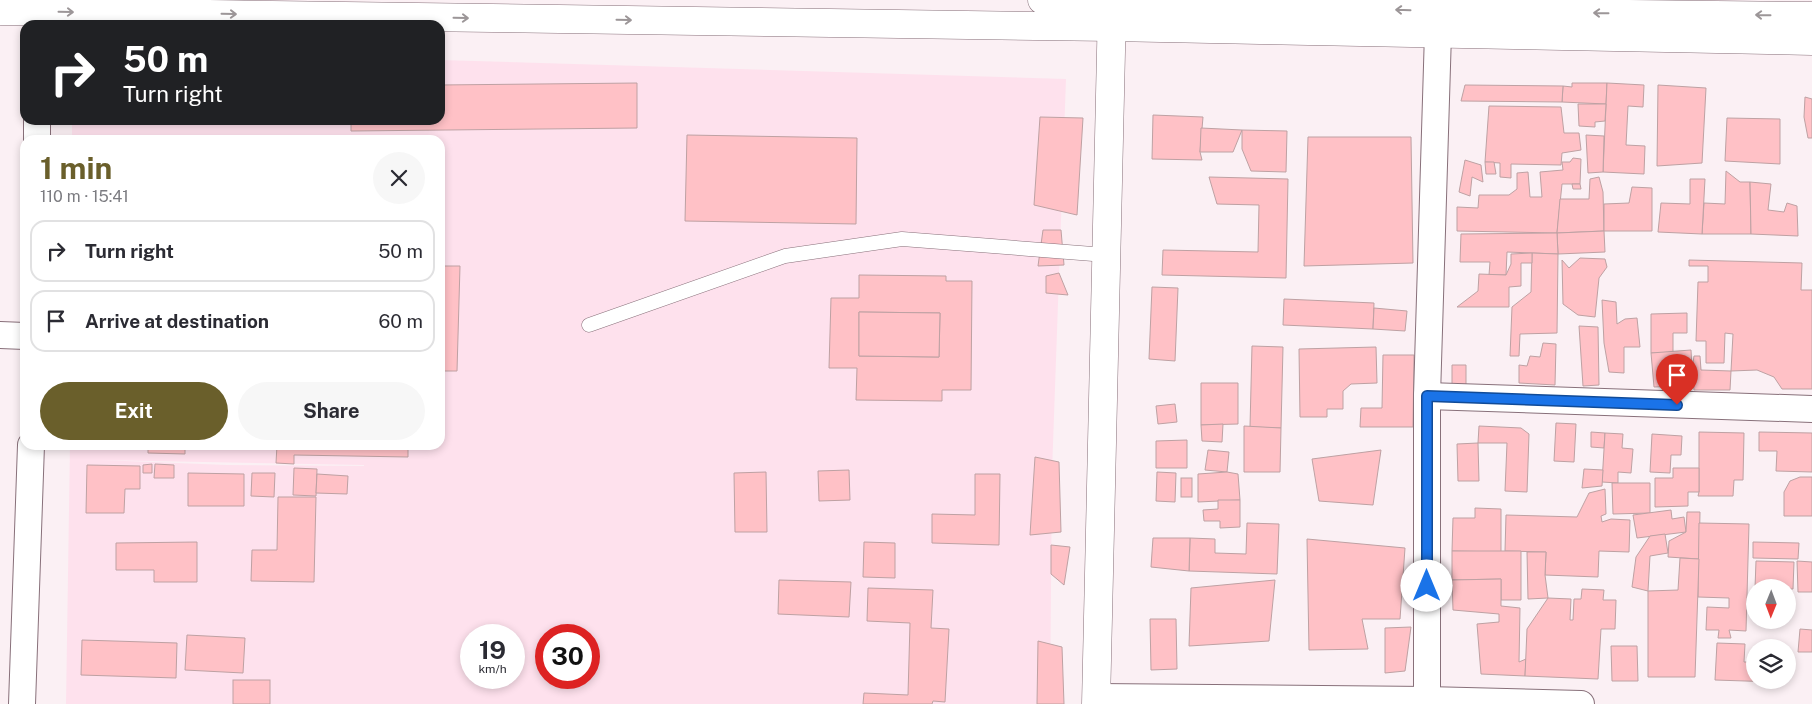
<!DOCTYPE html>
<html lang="en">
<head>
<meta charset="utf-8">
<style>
  :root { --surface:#fff; --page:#f7f7f7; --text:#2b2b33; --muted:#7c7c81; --line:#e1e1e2; --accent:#6a5f2b }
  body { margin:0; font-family:"Public Sans",sans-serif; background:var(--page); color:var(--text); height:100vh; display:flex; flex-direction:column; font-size:19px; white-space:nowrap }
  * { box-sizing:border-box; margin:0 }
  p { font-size:16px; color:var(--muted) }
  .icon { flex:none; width:28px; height:28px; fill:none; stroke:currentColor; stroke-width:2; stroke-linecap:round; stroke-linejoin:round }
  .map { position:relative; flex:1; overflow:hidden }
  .panel { position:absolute; left:20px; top:135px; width:425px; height:315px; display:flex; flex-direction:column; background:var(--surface); border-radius:15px; box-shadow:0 2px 8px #0003 }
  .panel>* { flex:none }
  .top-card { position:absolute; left:20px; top:20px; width:425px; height:105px; border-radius:15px; box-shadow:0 2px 8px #0003; background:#202124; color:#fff; overflow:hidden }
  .needle { width:32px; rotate:181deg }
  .tools { position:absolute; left:1746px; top:579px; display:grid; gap:10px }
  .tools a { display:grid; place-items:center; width:50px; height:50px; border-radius:50%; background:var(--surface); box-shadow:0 2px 8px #0003; font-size:25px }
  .speed { position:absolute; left:460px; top:624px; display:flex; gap:10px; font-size:25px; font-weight:700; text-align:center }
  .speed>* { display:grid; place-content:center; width:65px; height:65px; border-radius:50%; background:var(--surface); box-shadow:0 2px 8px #0003; line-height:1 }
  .speed small { font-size:12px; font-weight:400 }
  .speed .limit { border:8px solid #d22; background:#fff; color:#111 }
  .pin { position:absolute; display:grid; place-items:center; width:42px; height:42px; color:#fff; margin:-51px -21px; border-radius:50% 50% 50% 0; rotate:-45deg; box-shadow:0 0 5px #0007 }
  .pin .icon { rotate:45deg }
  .me { position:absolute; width:55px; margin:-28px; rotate:0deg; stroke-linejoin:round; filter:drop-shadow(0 0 4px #0008) }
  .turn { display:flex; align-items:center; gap:18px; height:105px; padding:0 20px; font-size:22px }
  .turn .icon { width:65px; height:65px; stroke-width:2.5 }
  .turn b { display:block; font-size:35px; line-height:42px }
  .round { display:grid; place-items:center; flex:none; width:52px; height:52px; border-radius:26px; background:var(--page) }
  .overview { display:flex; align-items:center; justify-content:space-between; height:85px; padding:0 20px }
  h1 { font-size:30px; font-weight:700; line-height:38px; color:var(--accent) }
  .primary-button { display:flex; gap:10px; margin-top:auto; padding:10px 20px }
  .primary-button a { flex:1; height:58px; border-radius:30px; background:var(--accent); color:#fff; font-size:20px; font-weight:700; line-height:58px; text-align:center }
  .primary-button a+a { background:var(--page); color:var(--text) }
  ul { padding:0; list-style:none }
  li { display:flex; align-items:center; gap:15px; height:62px; margin:0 10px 8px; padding:0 10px; border:2px solid var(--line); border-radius:15px }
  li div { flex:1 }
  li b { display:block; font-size:19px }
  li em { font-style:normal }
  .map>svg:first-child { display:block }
</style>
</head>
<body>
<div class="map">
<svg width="1812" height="704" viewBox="0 0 1812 704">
  <rect width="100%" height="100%" fill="#fbf0f4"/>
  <!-- built -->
  <path fill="#fee1ed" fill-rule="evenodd" d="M440,60L1066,79L1052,472L1050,704H66L70,445H440V140H72V120H440ZM100,460L364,465V466L227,465ZM471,635H514V678H471ZM546,635H589V678H546Z"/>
  <!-- building -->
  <g fill="#ffc1c6" stroke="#bea1a3" fill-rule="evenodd">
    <path d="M637,83V128L351,131V120H440V85Z"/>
    <path d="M1572,83H1607L1606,104L1562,102L1563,86L1572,87Z"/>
    <path d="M1607,83L1644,85L1643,107L1628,106L1626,145L1645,146L1644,174L1603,172Z"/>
    <path d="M1465,85L1563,86L1562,102L1461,101Z"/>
    <path d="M1658,85L1706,88L1702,163L1657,166Z"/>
    <path d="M1805,97L1812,99V138H1808L1804,117Z"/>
    <path d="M1578,104H1606L1605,121L1595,122V127L1579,126Z"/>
    <path d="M1489,106L1561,107L1564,133H1579L1581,150L1562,153L1561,165L1511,164V178L1500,177V163L1485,162Z"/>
    <path d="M1153,115L1203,117L1200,152L1202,160L1152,159Z"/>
    <path d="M1040,117L1083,118L1077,215L1034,205Z"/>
    <path d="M1727,118L1780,119V164L1725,161Z"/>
    <path d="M1201,128L1242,130L1233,152H1200Z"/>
    <path d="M1242,130L1287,131L1286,172L1251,171L1242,149Z"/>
    <path d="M687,135L857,138L856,224L685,221Z"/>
    <path d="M1586,135L1604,136L1603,172L1588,173Z"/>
    <path d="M1308,137H1411L1413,263L1304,266Z"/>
    <path d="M1573,158L1581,159L1580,184H1562L1557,233L1457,231V207L1478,208L1479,195H1509L1517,189V173L1528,172L1530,197H1542L1540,172L1563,170L1562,162H1570Z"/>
    <path d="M1465,160L1481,165L1483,182L1472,177L1470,196L1459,192Z"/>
    <path d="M1485,162H1494L1496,174H1486Z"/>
    <path d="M1726,171L1740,182H1750L1751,234H1702L1704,203L1725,204Z"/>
    <path d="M1209,177L1288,179L1286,278L1162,275L1163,250L1258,252L1259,205L1217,204Z"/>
    <path d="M1599,177L1603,192L1604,231L1557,233L1560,199H1589L1590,179Z"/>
    <path d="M1690,179H1705L1702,234L1658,232L1661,203L1690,204Z"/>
    <path d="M1750,182L1771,184L1768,210L1784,212L1787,203L1797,206L1798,236L1751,234Z"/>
    <path d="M1572,184H1580L1581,189H1573Z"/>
    <path d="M1632,187L1652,188V231H1604V204L1629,203Z"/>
    <path d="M1043,230H1061L1064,265L1038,266Z"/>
    <path d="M1604,231L1605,252L1558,254L1557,233Z"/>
    <path d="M1557,233L1558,254L1507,252L1506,275H1489L1490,262H1460L1461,234Z"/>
    <path d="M1532,253L1558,254L1557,333L1520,334L1519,356H1510L1512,307L1531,292Z"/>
    <path d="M1532,253V263H1521V286L1509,287V307H1457L1478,291L1479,274L1506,275L1511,264V254Z"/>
    <path d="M1580,258L1605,259L1607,267L1599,278L1595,317L1578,315L1563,304L1562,260L1569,268Z"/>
    <path d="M1689,260L1802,263L1801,290H1812V389H1782L1774,377L1757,370L1731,371L1733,334L1725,333L1724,363H1706V341H1696L1698,282H1708V266H1689Z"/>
    <path d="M440,266H460L457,371H440Z"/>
    <path d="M1059,273L1068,295L1046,293V276Z"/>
    <path d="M859,275L946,276V281H972L971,390H942V401L856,400L857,368H829L831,298H859ZM859,312L940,313L939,357L859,356Z"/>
    <path d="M1152,287L1178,288L1175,361L1149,359Z"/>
    <path d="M1284,299L1374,303L1373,329L1283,325Z"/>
    <path d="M1602,300L1616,302L1617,324L1625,319L1637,318L1640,347H1624V373L1609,372L1604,343Z"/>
    <path d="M1374,308L1407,311L1405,331L1373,329Z"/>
    <path d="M859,312L940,313L939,357L859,356Z"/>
    <path d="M1687,313V333H1673V353H1651V314Z"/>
    <path d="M1579,326L1598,327L1599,385L1583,386Z"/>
    <path d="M1543,343L1556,344L1555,385L1519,383V365L1527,366L1530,356L1540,357Z"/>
    <path d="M1252,346L1283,347L1281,428L1250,427Z"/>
    <path d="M1376,347L1377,383L1351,384L1343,391V409H1327V417H1300L1299,349Z"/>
    <path d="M1691,350L1692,369H1681L1682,386L1654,387L1651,353Z"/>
    <path d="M1383,355H1414L1413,427H1360L1361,408H1382Z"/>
    <path d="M1694,356H1700L1701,370L1731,371L1730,390H1694L1692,369Z"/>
    <path d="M1452,365H1466V387L1452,386Z"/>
    <path d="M1201,383H1238V424L1201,425Z"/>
    <path d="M1175,404L1177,422L1158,424L1156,406Z"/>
    <path d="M1556,423L1576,424L1574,462L1554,461Z"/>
    <path d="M1223,424L1222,442L1202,441L1201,425Z"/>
    <path d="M1244,426L1281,428L1280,472H1244Z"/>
    <path d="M1479,426L1521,428L1529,434L1527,492L1505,491L1507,443H1478Z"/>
    <path d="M1591,432L1605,433L1604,448L1591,447Z"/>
    <path d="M1699,432L1744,433L1743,480H1734L1733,496H1698L1699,492Z"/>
    <path d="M1759,432L1812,433V472L1776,471L1777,451H1759Z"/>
    <path d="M1605,433L1623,434L1622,448L1633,449L1631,473L1618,472V483L1602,482Z"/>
    <path d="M1652,434L1682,436L1681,455H1671L1670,473L1650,472Z"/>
    <path d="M1187,440V468H1156V441Z"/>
    <path d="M1478,443L1479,481H1458L1457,444Z"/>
    <path d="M148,445H185V454L148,453Z"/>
    <path d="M277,445H425L408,446V457L294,455V464L276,463Z"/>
    <path d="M1208,450L1229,452L1227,472L1205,470Z"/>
    <path d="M1381,450L1373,505L1319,501L1312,459Z"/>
    <path d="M1035,457L1059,462L1061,532L1030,535Z"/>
    <path d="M152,464V473H143V465Z"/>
    <path d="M155,464L174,465V478H154Z"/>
    <path d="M87,465L140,466V489H125L124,513H86Z"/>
    <path d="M294,468L317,469L316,496L293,495Z"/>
    <path d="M1673,468H1699V492H1688V506L1655,507V478H1673Z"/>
    <path d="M1584,469L1603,470L1602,486L1582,488Z"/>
    <path d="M849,470L850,500L819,501L818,471Z"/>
    <path d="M766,472L767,532H735L734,473Z"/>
    <path d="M1157,472L1176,473L1175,502L1156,501Z"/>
    <path d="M1227,472L1238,474L1240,500L1198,502V474Z"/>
    <path d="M188,473L244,474V506H188Z"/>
    <path d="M252,473H275L274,497L251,496Z"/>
    <path d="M317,474L348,476L347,494L316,493Z"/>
    <path d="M975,474H1000L999,545L932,543V514L975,515Z"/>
    <path d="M1800,477H1812V516H1784V492L1790,481Z"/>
    <rect x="1181" y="478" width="11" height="19"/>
    <path d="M1612,483H1650V513L1613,514Z"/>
    <path d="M1605,489L1606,514L1601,516L1602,522L1611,519L1630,520L1629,552L1599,551L1598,577L1545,575L1546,552L1505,551L1506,515L1577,517L1589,493Z"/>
    <path d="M278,497H316L314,582L251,581L252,550H277Z"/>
    <path d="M1218,500H1240V527L1220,528V521H1204L1203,510L1218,509Z"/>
    <path d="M1475,508L1501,509V552L1452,551L1453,518H1475Z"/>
    <path d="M1671,510L1672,519L1684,517L1686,532L1637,538L1633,515Z"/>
    <path d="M1687,512H1700L1699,559L1668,557L1669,541L1686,532Z"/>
    <path d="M1247,523L1279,524L1277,574L1189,571L1190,538L1215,539V553L1246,554Z"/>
    <path d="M1699,523L1749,524L1746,631L1729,630L1731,638H1718L1719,630H1706L1707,607L1729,608V598L1698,597Z"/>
    <path d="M1665,534L1668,553L1650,556L1648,591L1632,587L1636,557L1650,536Z"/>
    <path d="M1153,538H1190L1189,571L1151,567Z"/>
    <path d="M1307,539L1405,548L1400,619H1362L1368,649L1309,650Z"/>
    <path d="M197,542V582H154V570H116V543Z"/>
    <path d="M864,542L895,543V578L863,577Z"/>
    <path d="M1753,542L1799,543L1798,559L1753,558Z"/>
    <path d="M1051,545L1070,547L1064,585L1051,574Z"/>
    <path d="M1452,551H1521V600H1501V579L1452,580Z"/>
    <path d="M1527,552H1546L1545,575L1548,598L1528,599Z"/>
    <path d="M1680,558L1699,559L1695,677H1648V591L1678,590Z"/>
    <path d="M1756,561L1794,562L1793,589H1788V588H1755Z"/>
    <path d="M1797,561L1812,562V592H1798Z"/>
    <path d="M1501,579V606L1520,608L1519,662L1526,659L1525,676L1481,674L1477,624L1499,622V614L1453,610L1452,580Z"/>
    <path d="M779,580L851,582L849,617L778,614Z"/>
    <path d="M1275,580L1269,641L1189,646L1191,588Z"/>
    <path d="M868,588L933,590L931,628L949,629L945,702L933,701L932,704H863L864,693L908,695L910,623L867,621Z"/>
    <path d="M1582,589L1604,590L1603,600H1616L1615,629H1601L1598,679L1525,676L1527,629L1548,598L1571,599L1570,620H1573L1574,599H1581Z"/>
    <path d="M1150,619H1176L1177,669L1151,670Z"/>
    <path d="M1411,627L1405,671L1385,673V628Z"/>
    <path d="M1800,629L1812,630V652H1798Z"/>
    <path d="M187,635L245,638L243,673L185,670Z"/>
    <path d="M82,640L177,643L176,678L81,675Z"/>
    <path d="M1038,641L1062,647L1064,704H1037Z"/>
    <path d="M1717,643L1745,644L1744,662H1755V680H1776V682L1715,680Z"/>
    <path d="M1611,646H1637L1638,681H1612Z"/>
    <rect x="233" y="680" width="37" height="24"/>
  </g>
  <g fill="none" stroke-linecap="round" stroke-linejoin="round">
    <!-- lane casing -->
    <g stroke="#88707a" stroke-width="15">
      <path id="lane" d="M589,325L785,256L902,239L1106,255"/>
    </g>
    <!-- street casing -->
    <g stroke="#88707a" stroke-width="28">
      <g id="street">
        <path d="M37,140V120"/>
        <path d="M0,335L25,336"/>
        <path d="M1427,396L1812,409"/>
        <path d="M1097,697L1427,700L1581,704"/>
        <path d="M1427,700V396L1438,33"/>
        <path d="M22,704L31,445"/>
      </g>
    </g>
    <!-- secondary casing -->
    <g stroke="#88707a" stroke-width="29">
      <g id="secondary">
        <path d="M1042,0L1447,12L1812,16"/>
        <path d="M0,11L1111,27L1812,41"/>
        <path d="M1096,704L1112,8"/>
      </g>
    </g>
    <!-- lane -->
    <use href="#lane" stroke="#fff" stroke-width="14"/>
    <!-- street -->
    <use href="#street" stroke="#fff" stroke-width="26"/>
    <!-- secondary -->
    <use href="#secondary" stroke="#fff" stroke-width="28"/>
  </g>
  <!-- one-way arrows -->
  <defs><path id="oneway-shaft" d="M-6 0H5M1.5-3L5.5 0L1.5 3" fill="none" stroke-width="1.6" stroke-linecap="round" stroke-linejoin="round" transform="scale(1.25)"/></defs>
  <g stroke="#9c9698">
    <use href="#oneway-shaft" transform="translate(1403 10) rotate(-178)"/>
    <use href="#oneway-shaft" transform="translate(66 12) rotate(1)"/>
    <use href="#oneway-shaft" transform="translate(1601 13) rotate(-179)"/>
    <use href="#oneway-shaft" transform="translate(229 14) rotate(1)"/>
    <use href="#oneway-shaft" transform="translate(1763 15) rotate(-179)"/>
    <use href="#oneway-shaft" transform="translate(461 18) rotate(1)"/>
    <use href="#oneway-shaft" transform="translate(624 20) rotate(1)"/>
  </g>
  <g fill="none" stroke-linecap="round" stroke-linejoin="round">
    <!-- route casing -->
    <g stroke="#114b97" stroke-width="12">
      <path id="route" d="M1427,586V396L1677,405"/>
    </g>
    <!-- route -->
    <use href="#route" stroke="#1a73e8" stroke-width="9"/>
  </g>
</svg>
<div class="tools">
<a><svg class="needle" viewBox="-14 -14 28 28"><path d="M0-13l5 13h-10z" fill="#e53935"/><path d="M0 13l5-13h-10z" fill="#7c7c81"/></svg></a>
<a><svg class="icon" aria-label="layers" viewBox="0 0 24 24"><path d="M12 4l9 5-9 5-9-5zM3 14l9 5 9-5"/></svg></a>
</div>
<div class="speed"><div>19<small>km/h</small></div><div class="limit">30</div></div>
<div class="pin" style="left:1677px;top:405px;background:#d93025"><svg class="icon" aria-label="arrive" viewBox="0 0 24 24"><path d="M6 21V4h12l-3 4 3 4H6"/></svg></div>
<svg class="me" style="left:1427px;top:586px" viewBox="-20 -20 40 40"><circle r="19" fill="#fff"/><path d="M0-13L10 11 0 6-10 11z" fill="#1a73e8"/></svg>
<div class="top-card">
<div class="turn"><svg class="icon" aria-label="right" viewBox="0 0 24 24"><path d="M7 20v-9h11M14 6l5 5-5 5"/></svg><div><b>50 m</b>Turn right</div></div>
</div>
<section class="panel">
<div class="overview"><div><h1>1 min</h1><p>110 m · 15:41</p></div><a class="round"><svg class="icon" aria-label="close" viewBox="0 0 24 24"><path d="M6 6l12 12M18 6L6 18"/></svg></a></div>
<ul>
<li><svg class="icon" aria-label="right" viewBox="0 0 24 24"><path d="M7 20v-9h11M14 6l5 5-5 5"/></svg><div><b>Turn right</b></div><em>50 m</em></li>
<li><svg class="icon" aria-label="arrive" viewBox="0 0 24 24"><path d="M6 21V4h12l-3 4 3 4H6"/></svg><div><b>Arrive at destination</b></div><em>60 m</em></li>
</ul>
<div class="primary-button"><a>Exit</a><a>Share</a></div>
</section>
</div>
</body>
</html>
